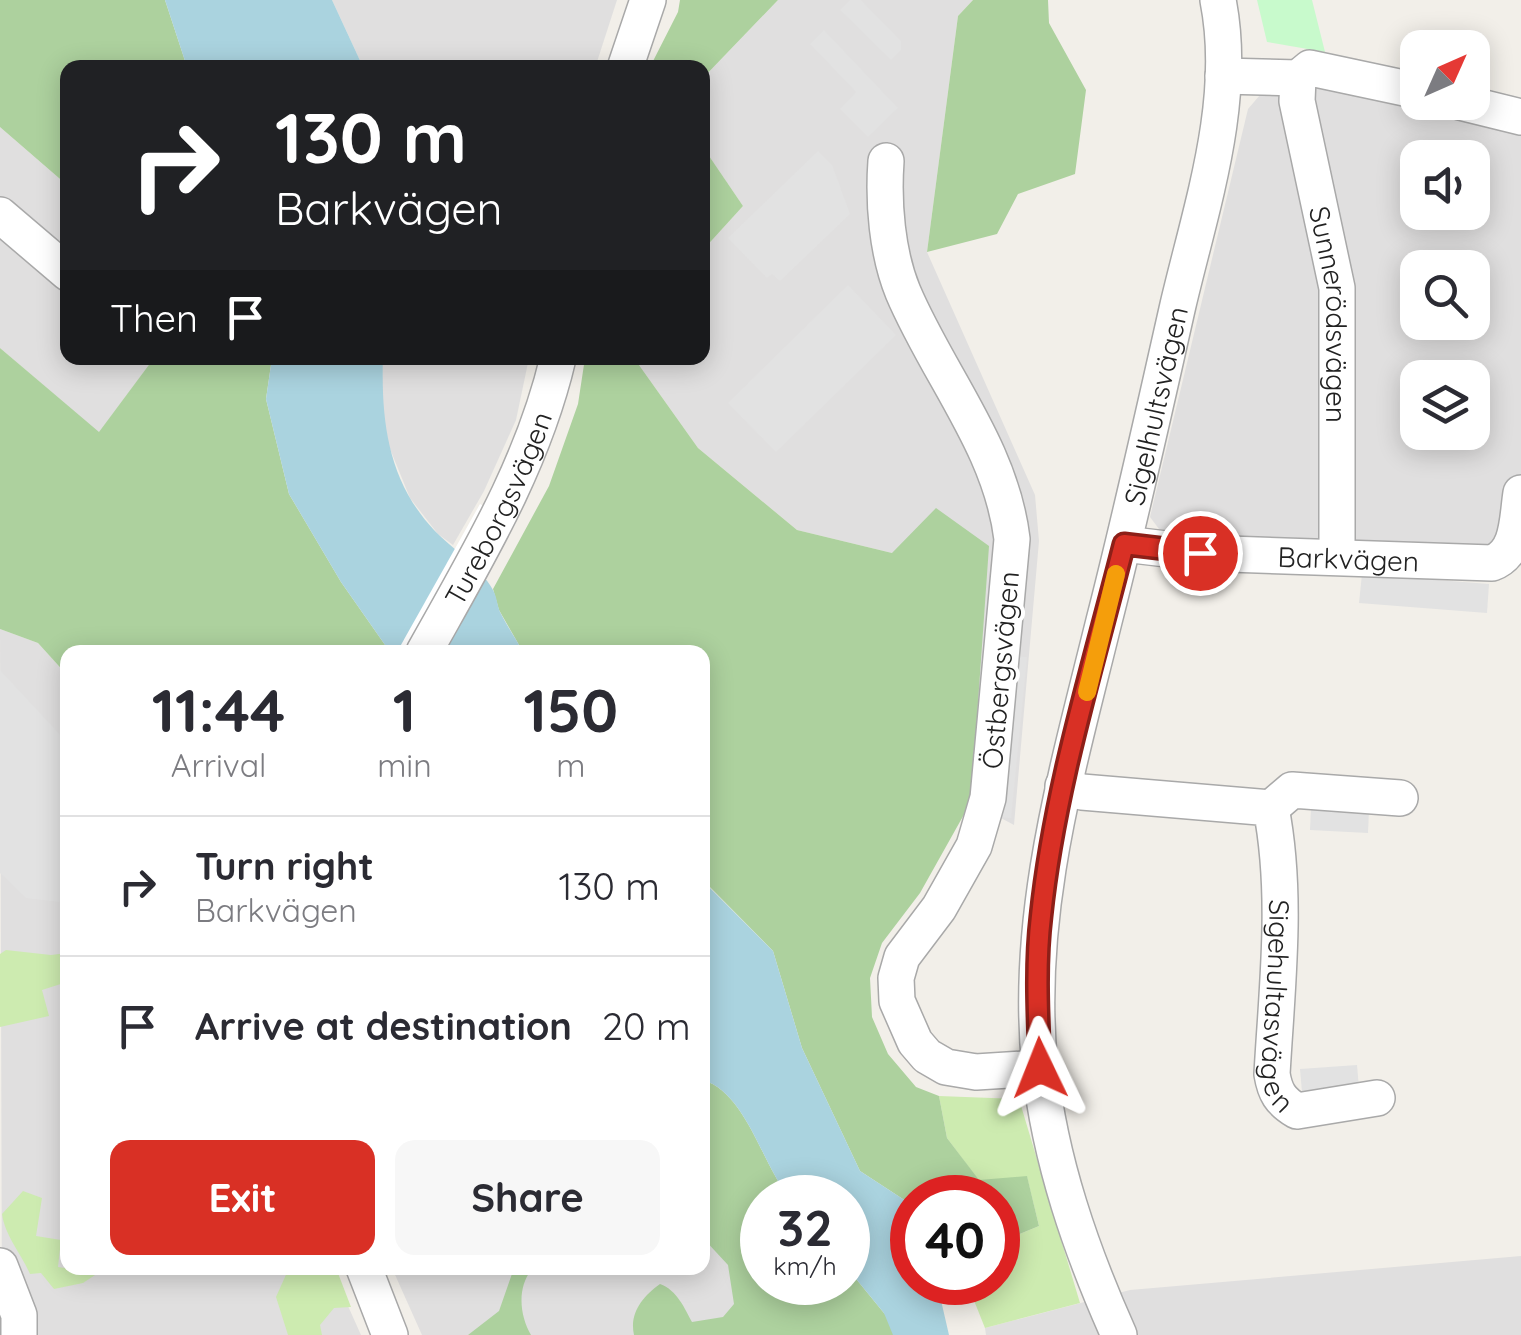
<!DOCTYPE html>
<html lang="en">
<head>
<meta charset="utf-8">
<style>
  :root { --surface:#fff; --page:#f7f7f7; --text:#2b2b33; --muted:#7c7c81; --line:#e1e1e2; --accent:#d93025 }
  body { margin:0; font-family:Quicksand,sans-serif; background:var(--page); color:var(--text); height:100vh; display:flex; flex-direction:column; font-size:38px; white-space:nowrap }
  * { box-sizing:border-box; margin:0 }
  p { font-size:32px; color:var(--muted) }
  .icon { flex:none; width:55px; height:55px; fill:none; stroke:currentColor; stroke-width:2; stroke-linecap:round; stroke-linejoin:round }
  .map { position:relative; flex:1; overflow:hidden }
  .details { position:absolute; left:60px; top:645px; width:650px; height:630px; display:flex; flex-direction:column; background:var(--surface); border-radius:20px; box-shadow:0 5px 25px #0003 }
  .details>* { flex:none }
  .top-card { position:absolute; left:60px; top:60px; width:650px; height:305px; border-radius:20px; box-shadow:0 5px 25px #0003; background:#202124; color:#fff; overflow:hidden }
  .needle { width:65px; rotate:45deg }
  .fabs { position:absolute; left:1400px; top:30px; display:grid; gap:20px }
  .fabs a { display:grid; place-items:center; width:90px; height:90px; border-radius:20px; background:var(--surface); box-shadow:0 5px 25px #0003; font-size:50px }
  .speed { position:absolute; left:740px; top:1175px; display:flex; gap:20px; font-size:50px; font-weight:700; text-align:center }
  .speed>* { display:grid; place-content:center; width:130px; height:130px; border-radius:50%; background:var(--surface); box-shadow:0 5px 25px #0003; line-height:1 }
  .speed small { font-size:25px; font-weight:400 }
  .speed .limit { border:15px solid #d22; background:#fff; color:#111 }
  .pin { position:absolute; display:grid; place-items:center; width:85px; height:85px; color:#fff; margin:-42px; border:5px solid #fff; border-radius:50%; box-shadow:0 2px 10px #0007 }
  .me { position:absolute; width:110px; margin:-55px; rotate:358deg; stroke-linejoin:round; filter:drop-shadow(0 0 8px #0008) }
  .turn { display:flex; align-items:center; gap:35px; height:210px; padding:0 50px; font-size:45px }
  .turn .icon { width:130px; height:130px; stroke-width:2.5 }
  .turn b { display:block; font-size:70px; line-height:85px }
  .then { display:flex; align-items:center; height:95px; padding:0 50px; background:#0003; gap:20px; font-size:38px }
  .eta { display:flex; justify-content:space-evenly; align-items:center; height:170px; text-align:center }
  .eta b { font-size:60px; font-weight:800; line-height:70px }
  .button { display:flex; gap:20px; margin-top:auto; padding:20px 50px }
  .button a { flex:1; height:115px; border-radius:20px; background:var(--accent); color:#fff; font-size:40px; font-weight:800; line-height:115px; text-align:center }
  .button a+a { background:var(--page); color:var(--text) }
  ul { padding:0; list-style:none }
  li { display:flex; align-items:center; gap:30px; height:140px; padding:0 50px; border-top:2px solid var(--line) }
  li div { flex:1 }
  li b { display:block; font-size:38px }
  li em { font-style:normal }
  .map>svg:first-child { display:block }
</style>
</head>
<body>
<div class="map">
<svg width="1521" height="1335" viewBox="0 0 1521 1335">
  <rect width="100%" height="100%" fill="#f2efe9"/>
  <!-- residential -->
  <g fill="#e0dfdf" fill-rule="evenodd">
    <path d="M332,0H617L595,68L363,67Z"/>
    <path d="M778,0H973L958,16L927,252L1035,495L1039,541L1014,825L971,802L892,553L797,530L698,448L634,358H702L703,250L743,206L703,147V78Z"/>
    <path d="M1310,77L1521,122V557L1162,533L1150,517L1248,109L1260,95ZM1418,158H1472V212H1418ZM1418,268H1472V322H1418ZM1418,378H1472V432H1418Z"/>
    <path d="M0,127L67,185L68,358H154L99,433L0,348Z"/>
    <path d="M383,358H529L516,420L484,491L453,545L438,534L410,498L388,444L381,409Z"/>
    <path d="M0,629L38,643L67,675L68,1268H331L361,1335H2Z"/>
    <path d="M703,1220L784,1335H422L392,1268H702Z"/>
    <path d="M1521,1256V1335H986L985,1328L1130,1290Z"/>
  </g>
  <!-- grass -->
  <g fill="#cdebb0">
    <path d="M6,950L51,955L67,953V982L42,990L49,1016L0,1027V954Z"/>
    <path d="M939,1096L1019,1099L1080,1303L985,1328L967,1283L998,1282V1243L1039,1226L1027,1177L979,1181L947,1138Z"/>
    <path d="M23,1191L42,1198L36,1236L61,1240L58,1267L98,1273L83,1283L54,1289L41,1273L30,1274C21,1253 5,1236 2,1214Z"/>
    <path d="M289,1268H336L351,1307L334,1308L320,1325L322,1335H288L276,1297Z"/>
  </g>
  <!-- forest -->
  <g fill="#add19e">
    <path d="M0,0H165L187,67L68,68L67,185L0,127Z"/>
    <path d="M680,0H778L703,78L702,68L650,67L678,12Z"/>
    <path d="M973,0H1048L1049,23L1086,90L1075,174L1018,194L997,234L927,252L958,16Z"/>
    <path d="M703,147L743,206L703,250H702Z"/>
    <path d="M0,348L99,432L154,358H272L266,399L289,494L341,582L390,652H68L67,675L38,643L0,629Z"/>
    <path d="M585,358H634L698,448L797,530L892,553L936,508L989,546L971,802L920,893L882,943L870,978L872,1017L888,1054L916,1087L939,1096L947,1138L979,1180L1027,1176L1039,1226L998,1243V1198H912V1205L860,1171L802,1048L773,951L703,880L702,652H523L499,610L493,589L549,486L578,404Z"/>
    <path d="M703,1080C746,1093 762,1164 789,1197L762,1198V1282H848V1269L888,1318L894,1335H634C629,1313 643,1296 660,1284C677,1290 685,1309 692,1322L723,1317L734,1304L728,1265L703,1238Z"/>
    <path d="M514,1268H533C517,1286 519,1314 531,1335H468L499,1311Z"/>
  </g>
  <!-- park -->
  <path fill="#c8facc" d="M1257,0H1312L1325,52L1267,42Z"/>
  <!-- parking -->
  <g fill="#e2e2e2">
    <path d="M850,0H861L901,41V50L891,60L840,10Z"/>
    <path d="M824,30L898,108L868,137L840,109L856,92L810,44Z"/>
    <path d="M818,151L832,165L850,214L780,281L772,274L767,278L728,238Z"/>
    <path d="M848,285L896,335L776,452L728,403Z"/>
    <path d="M1362,574L1489,584L1487,613L1359,603Z"/>
    <path d="M1014,656L1027,657L1011,818L999,817Z"/>
    <path d="M0,670L67,742L68,895L60,902L26,898L0,873Z"/>
    <path d="M1311,808L1369,810L1368,833L1310,830Z"/>
    <path d="M1357,1065L1359,1088L1302,1092L1300,1069Z"/>
  </g>
  <!-- water -->
  <g fill="#aad3df" fill-rule="evenodd">
    <path d="M165,0H332L363,67H187Z"/>
    <path d="M272,358H383C381,421 388,481 434,530C452,549 480,566 493,590C497,597 497,605 500,612C507,626 516,639 523,652H390L341,582L289,494L266,399Z"/>
    <path d="M702,880L773,951L802,1048L860,1171L912,1205V1282L937,1283L949,1335H894L888,1318L848,1269V1198L789,1197C762,1164 746,1093 703,1080ZM861,1219C878,1218 884,1228 893,1241L892,1258C871,1262 863,1246 857,1229Z"/>
  </g>
  <!-- pier -->
  <path fill="#fff" d="M480,504L516,523L444,652H397Z"/>
  <g fill="none" stroke-linecap="round" stroke-linejoin="round">
    <!-- river -->
    <path stroke="#aad3df" stroke-width="50" d="M848,1207L895,1274L920,1335"/>
    <!-- minor casing -->
    <g stroke="#a9a9a9" stroke-width="38">
      <g id="minor">
        <path d="M625,68L648,0"/>
        <path d="M1223,76L1298,78L1310,68L1418,91"/>
        <path id="s1" d="M1298,78L1297,101L1337,288V556"/>
        <path d="M1460,102L1521,117"/>
        <path d="M886,161C883,203 887,253 903,292C938,375 1001,447 1012,539L988,798L974,846L939,908L902,957L896,978L897,1001L915,1042L927,1056L946,1067L976,1072L1040,1068"/>
        <path d="M0,215L68,273"/>
        <path id="s2" d="M1124,544L1200,553L1492,563C1519,553 1517,518 1521,493"/>
        <path id="s3" d="M424,652C477,557 533,465 558,358"/>
        <path id="s4" d="M1063,786L1082,792L1271,808C1288,895 1277,986 1272,1074C1275,1092 1280,1101 1297,1111L1377,1098"/>
        <path d="M1271,808L1292,790L1400,798"/>
        <path d="M0,1266L19,1315V1335"/>
        <path d="M364,1268L390,1335"/>
        <path id="s5" d="M1119,1335C1081,1250 1050,1161 1040,1068C1024,915 1068,768 1104,621C1131,516 1154,411 1178,305C1201,207 1238,101 1218,0"/>
      </g>
    </g>
    <!-- minor -->
    <use href="#minor" stroke="#fff" stroke-width="35"/>
  </g>
  <g fill="none" stroke-linecap="round" stroke-linejoin="round">
    <!-- route casing -->
    <g stroke="#8d1f18" stroke-width="25">
      <path id="route" d="M1040,1068C1038,1017 1035,966 1041,916C1054,790 1093,666 1124,544L1200,553"/>
    </g>
    <!-- route -->
    <use href="#route" stroke="#d93025" stroke-width="18"/>
    <!-- slow -->
    <path stroke="#f59e0b" stroke-width="18" d="M1087,692L1116,574"/>
  </g>
  <g text-anchor="middle" dominant-baseline="central" stroke-width="8" stroke-linejoin="round" paint-order="stroke">
    <!-- street labels -->
    <g font-size="28" fill="#222" stroke="#fff">
      <text stroke="none"><textPath href="#s1" startOffset="240">Sunnerödsvägen</textPath></text>
      <text stroke="none"><textPath href="#s5" startOffset="955">Sigelhultsvägen</textPath></text>
      <text stroke="none"><textPath href="#s3" startOffset="162">Tureborgsvägen</textPath></text>
      <text stroke="none"><textPath href="#s2" startOffset="225">Barkvägen</textPath></text>
      <text transform="translate(1000 670) rotate(-85)">Östbergsvägen</text>
      <text stroke="none"><textPath href="#s4" startOffset="408">Sigehultasvägen</textPath></text>
    </g>
  </g>
</svg>
<div class="fabs">
<a><svg class="needle" viewBox="-14 -14 28 28"><path d="M0-13l5 13h-10z" fill="#e53935"/><path d="M0 13l5-13h-10z" fill="#7c7c81"/></svg></a>
<a><svg class="icon" aria-label="sound" viewBox="0 0 24 24"><path d="M4 9h4l5-4v14l-5-4H4zM17 9q2 3 0 6"/></svg></a>
<a><svg class="icon" aria-label="search" viewBox="0 0 24 24"><circle cx="10" cy="10" r="6"/><path d="M15 15l6 6"/></svg></a>
<a><svg class="icon" aria-label="layers" viewBox="0 0 24 24"><path d="M12 4l9 5-9 5-9-5zM3 14l9 5 9-5"/></svg></a>
</div>
<div class="speed"><div>32<small>km/h</small></div><div class="limit">40</div></div>
<div class="pin" style="left:1200px;top:553px;background:#d93025"><svg class="icon" aria-label="arrive" viewBox="0 0 24 24"><path d="M6 21V4h12l-3 4 3 4H6"/></svg></div>
<svg class="me" style="left:1040px;top:1068px" viewBox="-20 -20 40 40"><path d="M0-17L14 15 0 8-14 15z" fill="#d93025" stroke="#fff" stroke-width="4"/></svg>
<div class="top-card">
<div class="turn"><svg class="icon" aria-label="right" viewBox="0 0 24 24"><path d="M7 20v-9h11M14 6l5 5-5 5"/></svg><div><b>130 m</b>Barkvägen</div></div>
<div class="then">Then<svg class="icon" aria-label="arrive" viewBox="0 0 24 24"><path d="M6 21V4h12l-3 4 3 4H6"/></svg></div>
</div>
<section class="details">
<div class="eta">
<div><b>11:44</b><p>Arrival</p></div>
<div><b>1</b><p>min</p></div>
<div><b>150</b><p>m</p></div>
</div>
<ul>
<li><svg class="icon" aria-label="right" viewBox="0 0 24 24"><path d="M7 20v-9h11M14 6l5 5-5 5"/></svg><div><b>Turn right</b><p>Barkvägen</p></div><em>130 m</em></li>
<li><svg class="icon" aria-label="arrive" viewBox="0 0 24 24"><path d="M6 21V4h12l-3 4 3 4H6"/></svg><div><b>Arrive at destination</b></div><em>20 m</em></li>
</ul>
<div class="button"><a>Exit</a><a>Share</a></div>
</section>
</div>
</body>
</html>
